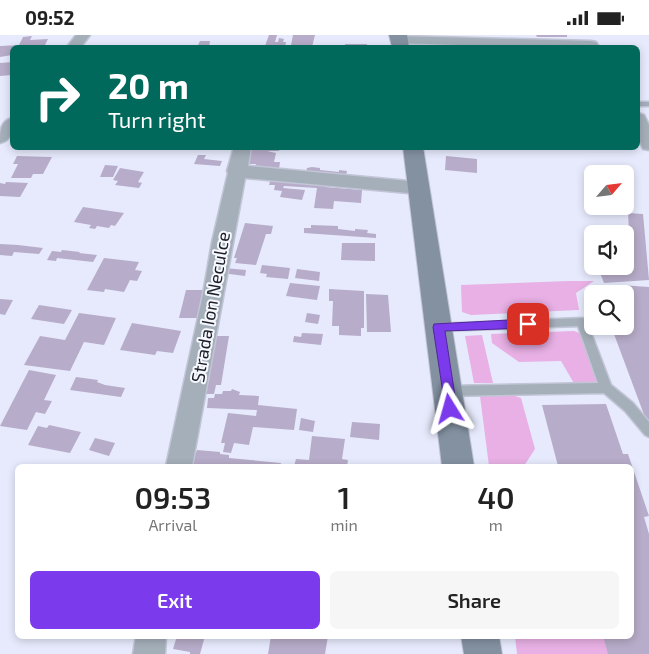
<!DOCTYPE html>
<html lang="en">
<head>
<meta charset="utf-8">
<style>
  :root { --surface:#fff; --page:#f6f6f6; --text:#222; --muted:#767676; --accent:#7c3aed }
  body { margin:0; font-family:"Exo 2",sans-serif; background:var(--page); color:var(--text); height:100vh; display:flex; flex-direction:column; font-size:19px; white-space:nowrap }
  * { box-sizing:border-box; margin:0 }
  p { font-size:16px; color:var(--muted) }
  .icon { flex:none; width:28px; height:28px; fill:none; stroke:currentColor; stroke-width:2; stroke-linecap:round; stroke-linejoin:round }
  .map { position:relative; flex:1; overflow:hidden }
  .drawer { position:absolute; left:15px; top:429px; width:619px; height:175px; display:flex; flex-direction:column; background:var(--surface); border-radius:8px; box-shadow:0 2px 8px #0003 }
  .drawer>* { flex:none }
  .guide { position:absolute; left:10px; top:10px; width:630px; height:105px; border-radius:8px; box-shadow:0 2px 8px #0003; background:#00695c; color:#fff; overflow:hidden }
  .needle { width:32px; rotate:62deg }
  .controls { position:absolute; left:584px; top:130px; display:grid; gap:10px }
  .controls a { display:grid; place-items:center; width:50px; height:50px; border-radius:8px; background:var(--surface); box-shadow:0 2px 8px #0003; font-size:25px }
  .pin { position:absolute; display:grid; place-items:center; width:42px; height:42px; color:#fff; margin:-21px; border-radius:10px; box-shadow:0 2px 8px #0006 }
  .me { position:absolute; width:55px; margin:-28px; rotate:352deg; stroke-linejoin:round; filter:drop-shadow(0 0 4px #0008) }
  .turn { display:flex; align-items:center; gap:18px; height:105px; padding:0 15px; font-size:22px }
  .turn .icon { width:65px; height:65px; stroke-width:2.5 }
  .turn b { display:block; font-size:35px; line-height:42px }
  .eta { display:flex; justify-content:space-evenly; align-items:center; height:85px; text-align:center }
  .eta b { font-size:30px; font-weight:600; line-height:35px }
  .button { display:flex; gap:10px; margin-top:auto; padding:10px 15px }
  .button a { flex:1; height:58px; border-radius:8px; background:var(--accent); color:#fff; font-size:20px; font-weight:600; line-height:58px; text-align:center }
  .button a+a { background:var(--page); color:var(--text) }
  .status { display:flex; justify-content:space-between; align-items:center; height:35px; padding:0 25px; background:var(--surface); direction:ltr }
  .status svg { height:14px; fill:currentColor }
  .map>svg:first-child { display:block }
</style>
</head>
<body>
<div class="status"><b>09:52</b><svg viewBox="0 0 49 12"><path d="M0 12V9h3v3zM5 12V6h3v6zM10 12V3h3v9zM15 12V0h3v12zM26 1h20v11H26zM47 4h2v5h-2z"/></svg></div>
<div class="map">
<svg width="649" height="619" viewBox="0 0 649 619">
  <rect width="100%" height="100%" fill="#e6eafc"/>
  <!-- green -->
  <g fill="#e8b0e4">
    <path d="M569,246H594L576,258L579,275L471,280L462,277L461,250Z"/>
    <path d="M574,296L584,300L601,347L575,350L561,326L519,327L492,308L491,299Z"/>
    <path d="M482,300L493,348H474L465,301Z"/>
    <path d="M480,361H515L521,363L535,414L524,431H489Z"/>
    <path d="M515,601H608L613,619H517Z"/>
  </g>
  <!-- building -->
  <g fill="#b7acc9">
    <path d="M269,0H277L275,7H278L279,3L284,4L283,7H286L285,12L265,11Z"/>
    <path d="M293,0H315L312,12L291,10Z"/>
    <path d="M536,0H567V2H537Z"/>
    <path d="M32,1L30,5L48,4L45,10L12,12V20L0,22V11L19,10L23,2Z"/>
    <path d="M200,6H210L209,12H197Z"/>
    <rect x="345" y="9" width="22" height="3"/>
    <path d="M12,27V40L0,41V28Z"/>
    <path d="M248,112H280L279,116H267L276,118L274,127H280L279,134L255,133L256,129H244Z"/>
    <path d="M198,120H206L204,124L222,126L220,131L194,129Z"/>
    <path d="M17,121L52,122L43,139H33L31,143H11L18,129H13Z"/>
    <path d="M446,121L477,124V138L445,135Z"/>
    <path d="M105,130L118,131L113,142H100Z"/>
    <path d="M312,132L320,133V135L339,137V135L347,136L346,141L306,137L307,133Z"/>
    <path d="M120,133L144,137L138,147L142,148L139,153L115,150L118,146L113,145Z"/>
    <path d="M271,143L326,148L325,152L362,155L361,168L334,166L333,174L314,173L317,153L284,151L283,153L305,155L302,165L280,162L282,156L274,155L275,150H269Z"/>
    <path d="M6,147L28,148L20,162L0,161V148L5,149Z"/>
    <path d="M83,172L124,178L115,191L111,190L109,193L97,191L95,194L89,193L91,190L74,187Z"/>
    <path d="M628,178L643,179L649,245L604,248L598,233L622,234L631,231Z"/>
    <path d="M245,188L273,191L271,199H266L256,230L235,228L237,223H234Z"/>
    <path d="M311,190L338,191V194L355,196V194L368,195L367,198L376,199V203L304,198V193H311Z"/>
    <path d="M342,208H375V226L341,225Z"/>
    <path d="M0,209L18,210L43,213L39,219L14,217L12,221L0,220Z"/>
    <path d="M62,215L80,217L79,218L97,220L93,227L57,223L56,226L47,225L52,216L61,217Z"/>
    <path d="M104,223L139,227L135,235L142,236L137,246L130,245L124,257L105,254L104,257L87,255Z"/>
    <path d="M262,230L290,233L288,244L266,242L267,239L260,238Z"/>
    <path d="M224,233L246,235L245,241L222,238Z"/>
    <path d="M297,234L320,237L319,246L295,243Z"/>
    <path d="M290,248L320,251L317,265L286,261Z"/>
    <path d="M619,250L649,252V393L611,291H625V259H599L596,253L620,252Z"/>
    <path d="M329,254L364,256V293H361V301L339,300V291H332L333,266H329Z"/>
    <path d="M186,255H203L197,283H179Z"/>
    <path d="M366,259L388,260L391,297H367Z"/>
    <path d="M0,264L13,265L5,280L0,279Z"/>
    <path d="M39,270L72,275L64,289L31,284Z"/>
    <path d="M79,278L116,283L104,310L84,307L70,336L24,330L40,301L65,305Z"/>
    <path d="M307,278L320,280L318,289L305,287Z"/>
    <path d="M132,288L181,296L173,318L157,316L155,320L120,315Z"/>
    <path d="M302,298L323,299L321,310L293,307L294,301L301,302Z"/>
    <path d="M212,301H229L221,350H216L214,359H202Z"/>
    <path d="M29,335L56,340L44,365L52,366L45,379L36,377L27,395L0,391Z"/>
    <path d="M76,342L98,345L97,347L105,350L125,353L121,362L70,355Z"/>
    <path d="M232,354L240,357L239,360L259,361L258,370L297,374L294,395L253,392L249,410L234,408L231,418L223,417L225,408H221L228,378L256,381L257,375L207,373L208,363H214L215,359H222L223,356H231Z"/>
    <path d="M606,369L623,419H628L649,481L644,482L649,499V619H608L603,601H631V431H558L542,370Z"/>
    <path d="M301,383L315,386L313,397L299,395Z"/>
    <path d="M352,387L380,389L379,405L350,402Z"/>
    <path d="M49,390L81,397L70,418L28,410L38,391L47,393Z"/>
    <path d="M312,401L345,404L342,424L348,425L347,431H294L296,424L309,425Z"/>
    <path d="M95,403L115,408L109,421L89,415Z"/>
    <path d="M197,415L220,417V419L229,420V423L281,428L280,431H194L191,429Z"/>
    <path d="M177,601H205L200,619H190V617L173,614Z"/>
    <path d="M271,601H328L325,619H268Z"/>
  </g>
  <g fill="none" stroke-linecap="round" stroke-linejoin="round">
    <!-- lane casing -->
    <g stroke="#c2c5d6" stroke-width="3">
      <g id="lane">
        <rect x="638" y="67" width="11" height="4"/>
        <path d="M582,283L586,284L587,287L611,350L633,368L649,387V402L645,400L625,376L604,358L448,361L444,360L442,356L444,352L448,351L598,348L578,291L438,296L434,295L432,292L434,289Z"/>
      </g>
    </g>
    <!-- street casing -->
    <g stroke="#c2c5d6" stroke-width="3">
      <g id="street">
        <path d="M76,0H90L81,12H67Z"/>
        <path d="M399,1L591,6L596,7L598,10L596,12H524L394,8L392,5L394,2Z"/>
        <path d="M638,78L644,80L649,90V115L643,114L638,102Z"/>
        <path d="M12,83C13,94 13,105 0,108C0,97 0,86 12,83Z"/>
        <path d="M234,112H251L248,131L419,147L425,149L428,153L425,157L419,159L245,143L192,431H166L203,259L212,207L228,138L227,136Z"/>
        <path d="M136,601H166L165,619H133Z"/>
      </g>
    </g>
    <!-- secondary casing -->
    <g stroke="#c2c5d6" stroke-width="2">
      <g id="secondary">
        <path d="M389,0H407L409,12H392Z"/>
        <path d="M403,112H423L474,431H442Z"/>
        <path d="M461,601H499L502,619H464Z"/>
      </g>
    </g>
    <!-- lane -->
    <use href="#lane" fill="#a5afba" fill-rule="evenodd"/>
    <!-- street -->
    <use href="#street" fill="#a5afba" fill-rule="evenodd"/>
    <!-- secondary -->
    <use href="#secondary" fill="#8391a1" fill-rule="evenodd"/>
  </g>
  <!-- route -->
  <path fill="#7c3aed" stroke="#51269a" d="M528,284L534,289L528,293L445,296L457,374L455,378L450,380L446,378L433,292L434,289Z"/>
  <g text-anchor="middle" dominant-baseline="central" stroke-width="4" stroke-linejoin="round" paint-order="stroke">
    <!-- street labels -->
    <g font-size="18" fill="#1c1e29" stroke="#f6f8fe">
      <text transform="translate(210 272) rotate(-80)">Strada Ion Neculce</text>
    </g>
  </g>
</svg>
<div class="controls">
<a><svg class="needle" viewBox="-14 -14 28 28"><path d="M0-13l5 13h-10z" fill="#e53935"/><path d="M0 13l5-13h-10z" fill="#767676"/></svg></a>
<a><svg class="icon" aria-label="sound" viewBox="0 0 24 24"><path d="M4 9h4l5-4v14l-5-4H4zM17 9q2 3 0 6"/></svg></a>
<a><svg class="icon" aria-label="search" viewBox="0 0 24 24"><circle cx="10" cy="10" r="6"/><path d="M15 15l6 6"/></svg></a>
</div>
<div class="pin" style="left:528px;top:289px;background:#d93025"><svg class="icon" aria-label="arrive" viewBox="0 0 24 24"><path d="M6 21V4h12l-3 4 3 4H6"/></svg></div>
<svg class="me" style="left:450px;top:374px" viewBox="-20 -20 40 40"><path d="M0-17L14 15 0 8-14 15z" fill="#7c3aed" stroke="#fff" stroke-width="4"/></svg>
<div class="guide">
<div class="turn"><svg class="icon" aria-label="right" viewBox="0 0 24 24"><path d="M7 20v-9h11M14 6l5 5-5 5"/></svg><div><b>20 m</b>Turn right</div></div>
</div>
<section class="drawer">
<div class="eta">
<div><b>09:53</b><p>Arrival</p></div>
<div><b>1</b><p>min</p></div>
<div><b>40</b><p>m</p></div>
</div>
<div class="button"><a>Exit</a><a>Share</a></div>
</section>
</div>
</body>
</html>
